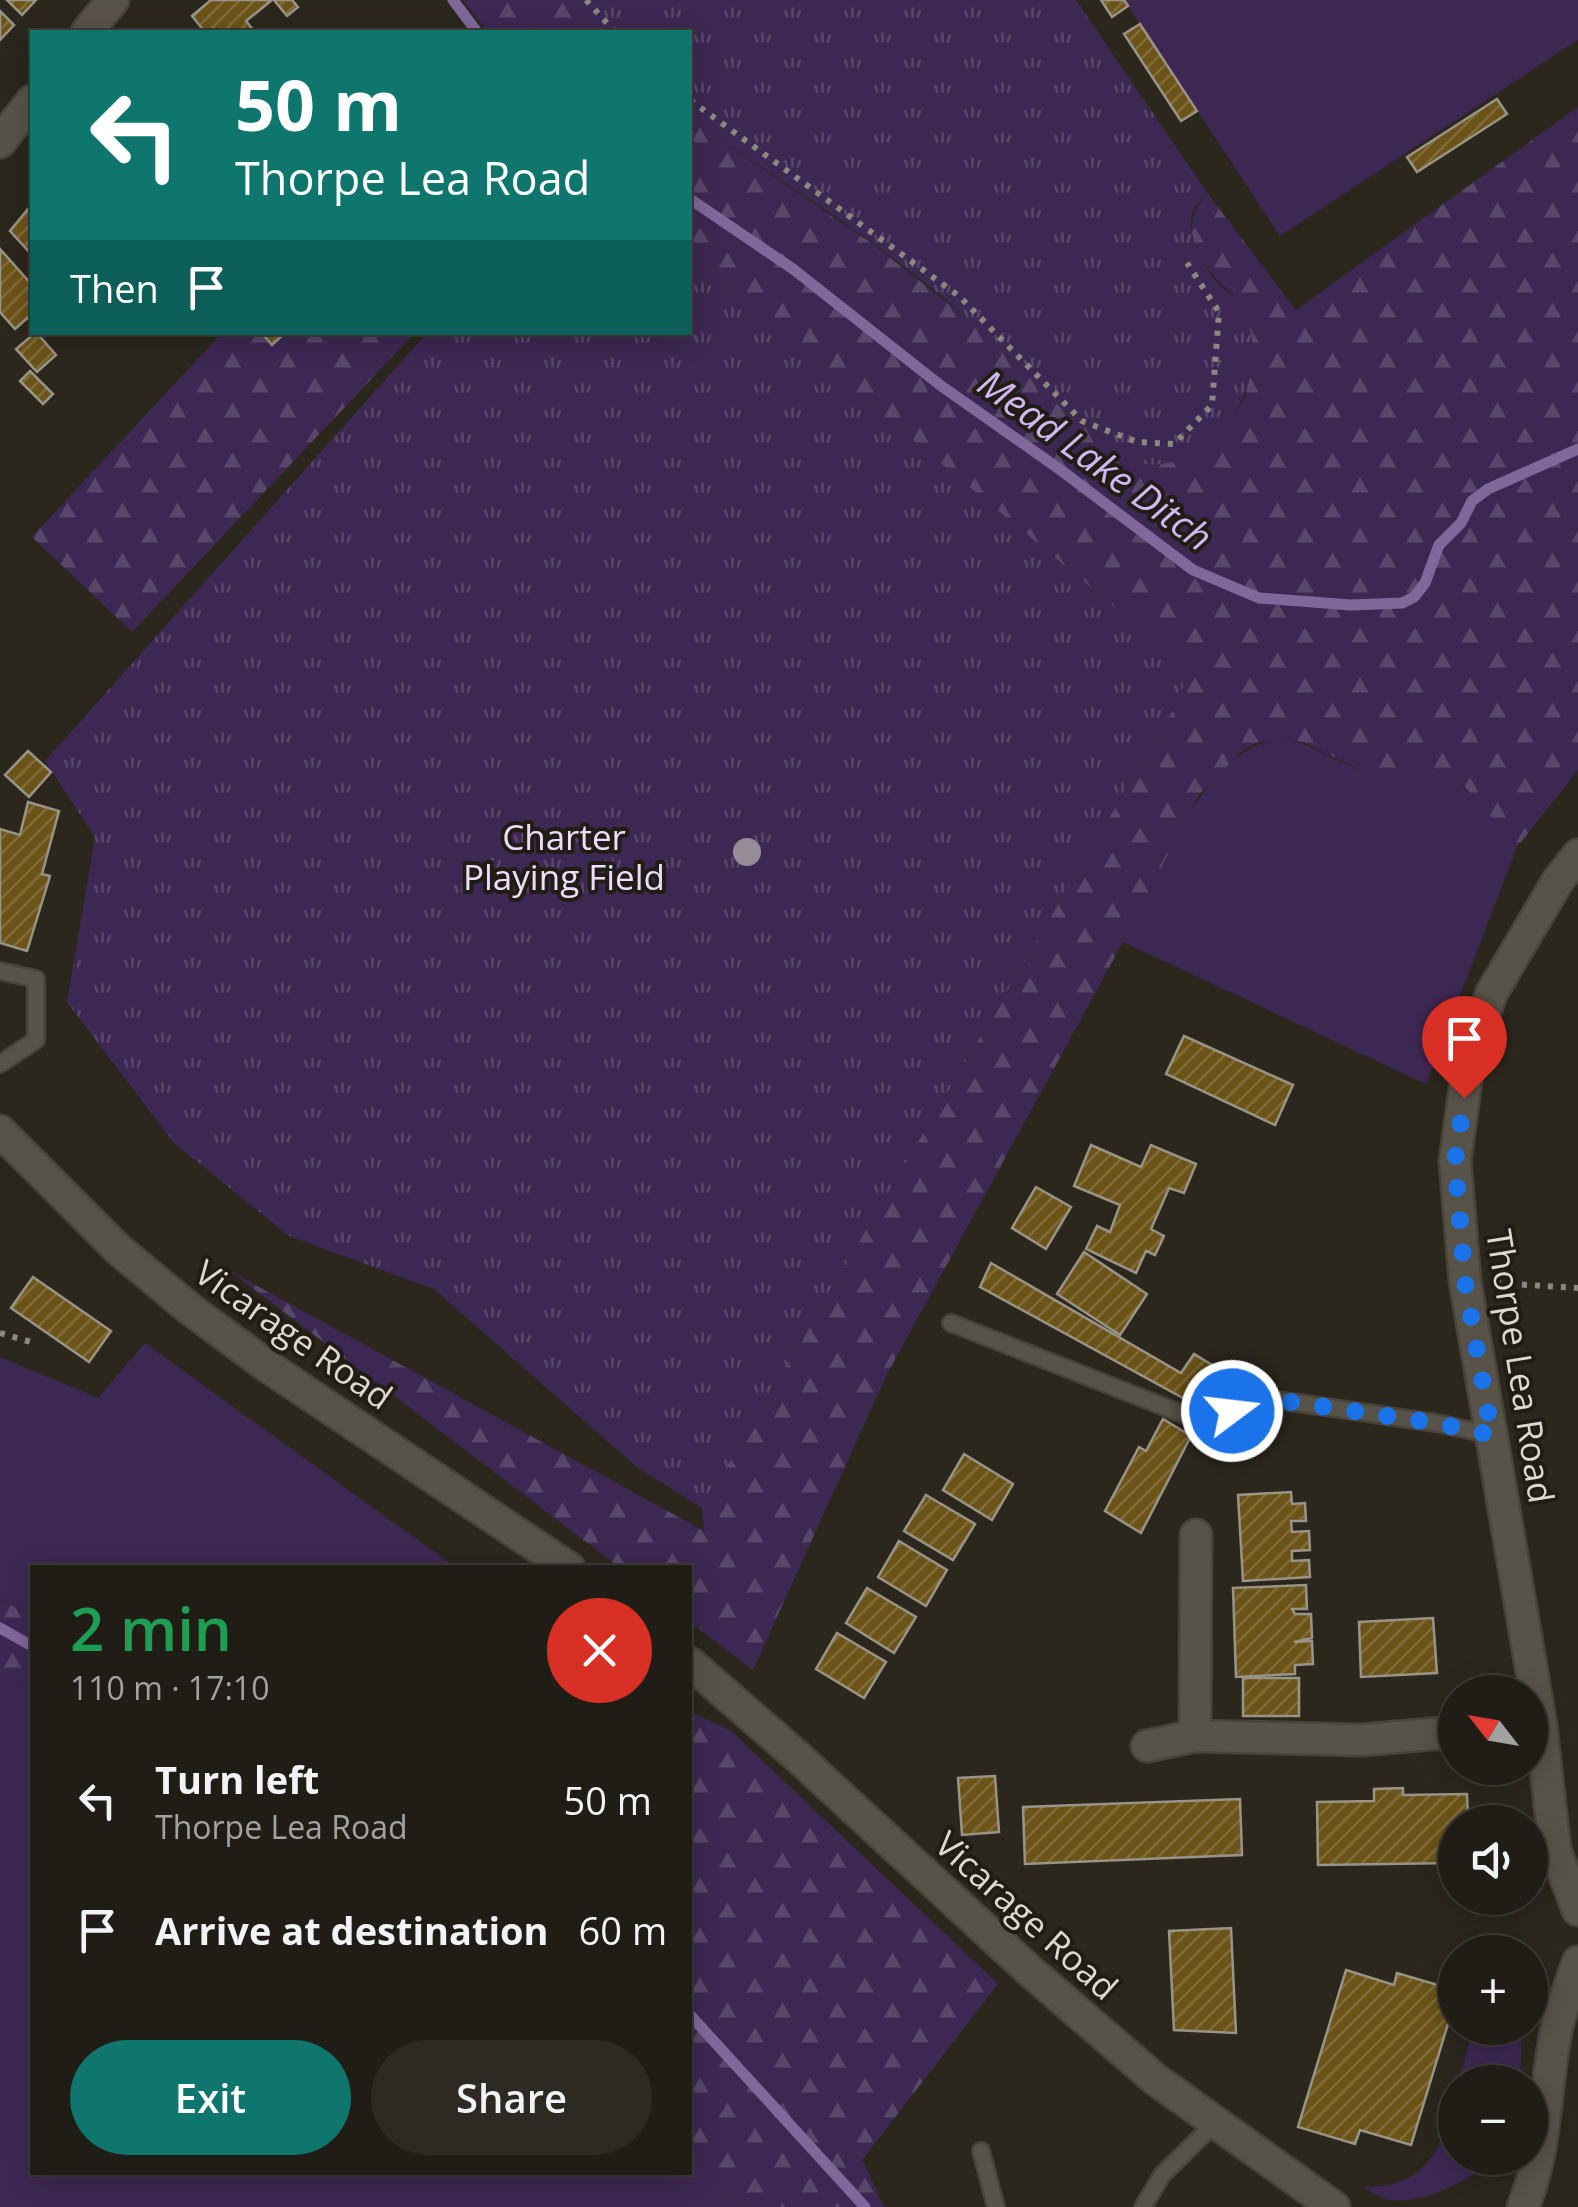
<!DOCTYPE html>
<html lang="en">
<head>
<meta charset="utf-8">
<style>
  :root { --surface:#201d16; --page:#2d2a23; --text:#f1f3f6; --muted:#a2a2a1; --line:#3d3b35; --accent:#0f766e }
  body { margin:0; font-family:"Open Sans",sans-serif; background:var(--page); color:var(--text); height:100vh; display:flex; flex-direction:column; font-size:38px; white-space:nowrap }
  * { box-sizing:border-box; margin:0 }
  p { font-size:32px; color:var(--muted) }
  .icon { flex:none; width:55px; height:55px; fill:none; stroke:currentColor; stroke-width:2; stroke-linecap:round; stroke-linejoin:round }
  .map { position:relative; flex:1; overflow:hidden }
  .panel { position:absolute; left:30px; top:1565px; width:662px; height:610px; display:flex; flex-direction:column; background:var(--surface); border-radius:0px; box-shadow:0 5px 25px #0003,0 0 0 2px var(--line) }
  .panel>* { flex:none }
  .hud { position:absolute; left:30px; top:30px; width:662px; height:305px; border-radius:0px; box-shadow:0 5px 25px #0003,0 0 0 2px var(--line); background:#0f766e; color:#fff; overflow:hidden }
  .needle { width:65px; rotate:301deg }
  .buttons { position:absolute; left:1438px; top:1675px; display:grid; gap:20px }
  .buttons a { display:grid; place-items:center; width:110px; height:110px; border-radius:50%; background:var(--surface); box-shadow:0 5px 25px #0003,0 0 0 2px var(--line); font-size:50px }
  .pin { position:absolute; display:grid; place-items:center; width:85px; height:85px; color:#fff; margin:-102px -42px; border-radius:50% 50% 50% 0; rotate:-45deg; box-shadow:0 0 10px #0007 }
  .pin .icon { rotate:45deg }
  .me { position:absolute; width:110px; margin:-55px; rotate:75deg; stroke-linejoin:round; filter:drop-shadow(0 0 8px #0008) }
  .turn { display:flex; align-items:center; gap:35px; height:210px; padding:0 40px; font-size:45px }
  .turn .icon { width:130px; height:130px; stroke-width:2.5 }
  .turn b { display:block; font-size:70px; line-height:85px }
  .then { display:flex; align-items:center; height:95px; padding:0 40px; background:#0003; gap:20px; font-size:38px }
  .round { display:grid; place-items:center; flex:none; width:105px; height:105px; border-radius:52px; background:var(--page) }
  .headline { display:flex; align-items:center; justify-content:space-between; height:170px; padding:0 40px }
  h1 { font-size:60px; font-weight:600; line-height:75px; color:#1e9e55 }
  .button { display:flex; gap:20px; margin-top:auto; padding:20px 40px }
  .button a { flex:1; height:115px; border-radius:60px; background:var(--accent); color:#fff; font-size:40px; font-weight:600; line-height:115px; text-align:center }
  .button a+a { background:var(--page); color:var(--text) }
  ul { padding:0; list-style:none }
  li { display:flex; align-items:center; gap:30px; height:130px; padding:0 40px }
  li div { flex:1 }
  li b { display:block; font-size:38px }
  li em { font-style:normal }
  .map>svg:first-child { display:block }
</style>
</head>
<body>
<div class="map">
<svg width="1578" height="2207" viewBox="0 0 1578 2207">
  <defs>
    <pattern id="forest-firs" width="22" height="20" patternUnits="userSpaceOnUse" patternTransform="scale(2.5)"><rect width="22" height="20" fill="#3d2853"/><path d="M5 1l3.5 6h-7zM16 11l3.5 6h-7z" fill="#58476b"/></pattern>
    <pattern id="park-tufts" width="24" height="20" patternUnits="userSpaceOnUse" patternTransform="scale(2.5)"><rect width="24" height="20" fill="#3d2853"/><path d="M3 7l-1-3M5 7V3M7 7l1-3M15 17l-1-3M17 17v-4M19 17l1-3" fill="none" stroke="#58476b"/></pattern>
    <pattern id="building-hatch" width="6" height="6" patternUnits="userSpaceOnUse" patternTransform="scale(2.5)"><rect width="6" height="6" fill="#6c5418"/><path d="M-1 1l2-2M0 6l6-6M5 7l2-2" fill="none" stroke="#806c39"/></pattern>
  </defs>
  <rect width="100%" height="100%" fill="#2b271d"/>
  <!-- green -->
  <g fill="#3d2853">
    <path d="M1124,0H1578V40L1280,236Z"/>
    <path d="M1280,738C1312,743 1336,763 1367,772C1387,778 1408,775 1429,775C1468,776 1493,820 1517,847L1426,1084L1123,942C1156,877 1202,750 1280,738Z"/>
    <path d="M145,1343L455,1567L32,1568V1615L0,1599V1357L98,1398Z"/>
    <path d="M0,1672L32,1691V2172H690V2148L744,2207H0Z"/>
    <path d="M1473,2028H1522L1520,2082H1459Z"/>
    <path d="M1455,2099V2158L1496,2159C1470,2180 1420,2207 1385,2199C1378,2197 1370,2190 1363,2187C1424,2188 1441,2153 1455,2099Z"/>
  </g>
  <!-- forest -->
  <g fill="url(#forest-firs)">
    <path d="M463,0H561L594,32H487Z"/>
    <path d="M1578,107V770L1517,847L1465,787L1435,775L1387,776L1365,772L1303,742L1281,738L1256,743L1242,751L1198,796L1123,942L886,1376L753,1670L690,1622V1568L619,1567L230,1271L704,1531L702,1508L1178,701L1181,662L690,256V119L874,245L972,322L1066,412L1096,430L1120,458C1195,457 1204,463 1247,395L1233,294C1202,270 1173,227 1208,194L1296,310Z"/>
    <path d="M222,333H415L132,632L32,537Z"/>
    <path d="M0,1600L32,1615V1691L0,1672Z"/>
    <path d="M690,1712L730,1730L998,1984L862,2160L884,2207H744L690,2148Z"/>
  </g>
  <!-- park -->
  <g fill="url(#park-tufts)">
    <path d="M561,0H1076L1208,194C1203,199 1195,205 1193,211C1185,231 1202,266 1216,281C1226,292 1239,299 1245,314C1264,361 1247,405 1215,439C1193,461 1153,472 1124,459C1113,454 1107,440 1098,432C1087,422 1072,417 1060,407C1030,380 1003,350 973,323C887,246 785,184 690,119V32H594Z"/>
    <path d="M690,256L1181,662L1183,686L1178,701L702,1508L637,1467L434,1289L289,1236L174,1143L67,1002L95,837L45,761L427,333L690,332Z"/>
  </g>
  <g fill="none" stroke-linecap="round" stroke-linejoin="round">
    <!-- stream -->
    <g stroke="#80689b" stroke-width="11">
      <path d="M453,0L477,32"/>
      <path d="M690,199L793,269L940,385L1062,471L1193,570L1259,598L1351,605L1402,603L1414,597L1425,583L1439,545L1461,523L1472,501L1488,489L1578,449"/>
      <path d="M0,1628L32,1646"/>
      <path d="M690,2015L865,2207"/>
    </g>
  </g>
  <!-- building -->
  <g fill="url(#building-hatch)" stroke="#999488" stroke-width="2.5">
    <path d="M7,0H36L22,15Z"/>
    <path d="M211,0H272L246,21L255,32H205L192,16Z"/>
    <path d="M274,0H292L298,7L287,16Z"/>
    <path d="M1101,0H1124L1128,6L1112,17Z"/>
    <path d="M0,11L14,25L0,40Z"/>
    <path d="M1140,24L1197,111L1181,121L1124,34Z"/>
    <path d="M1497,99L1507,114L1417,172L1407,157Z"/>
    <path d="M32,204V255L10,231Z"/>
    <path d="M0,249L32,285V314L15,329L0,312Z"/>
    <path d="M36,332L56,355L37,372L16,349Z"/>
    <path d="M261,332H282L284,334L272,345Z"/>
    <path d="M30,371L53,394L43,404L20,381Z"/>
    <path d="M28,751L51,772L29,797L5,775Z"/>
    <path d="M28,802L59,811L42,874L50,876L27,951L0,943V829L20,835Z"/>
    <path d="M1184,1036L1293,1085L1275,1125L1166,1074Z"/>
    <path d="M1091,1145L1141,1167L1151,1145L1196,1164L1184,1193L1169,1188L1151,1229L1164,1236L1155,1255L1146,1251L1136,1273L1086,1249L1097,1226L1110,1232L1120,1205L1074,1186Z"/>
    <path d="M1036,1187L1071,1207L1046,1249L1012,1228Z"/>
    <path d="M1084,1252L1147,1294L1120,1335L1057,1294Z"/>
    <path d="M991,1263L1181,1373L1194,1354L1227,1374L1205,1410L980,1287Z"/>
    <path d="M33,1277L111,1331L89,1362L11,1308Z"/>
    <path d="M1163,1419L1191,1436L1141,1533L1105,1511L1139,1447L1146,1451Z"/>
    <path d="M964,1454L1013,1484L992,1520L943,1490Z"/>
    <path d="M1291,1492L1292,1504L1305,1503L1306,1521H1291L1292,1532L1309,1531L1310,1550L1292,1551V1561L1309,1560L1310,1577L1243,1581L1238,1495Z"/>
    <path d="M926,1495L975,1524L953,1560L904,1531Z"/>
    <path d="M899,1541L947,1570L926,1606L878,1577Z"/>
    <path d="M1306,1585L1307,1609H1292L1295,1614H1311L1312,1638L1294,1642L1312,1641L1313,1664L1295,1665V1674L1236,1677L1233,1588Z"/>
    <path d="M867,1588L916,1617L894,1653L846,1623Z"/>
    <path d="M1433,1618L1437,1673L1361,1677L1359,1622Z"/>
    <path d="M837,1633L886,1662L864,1698L816,1669Z"/>
    <rect x="1243" y="1678" width="56" height="38"/>
    <path d="M995,1776L999,1832L962,1835L958,1778Z"/>
    <path d="M1403,1788V1795L1467,1794L1468,1822H1455V1863L1318,1865L1317,1802L1374,1801V1789Z"/>
    <path d="M1240,1799L1242,1855L1025,1864L1023,1807Z"/>
    <path d="M1231,1928L1236,2033L1174,2030L1169,1931Z"/>
    <path d="M1346,1970L1394,1985L1397,1973L1455,1990V2001L1411,2145L1360,2130L1355,2144L1298,2127Z"/>
  </g>
  <g fill="none" stroke-linecap="round" stroke-linejoin="round">
    <!-- lane casing -->
    <g stroke="#48443c" stroke-width="20">
      <g id="lane">
        <path d="M0,971L36,979V1040L0,1064"/>
        <path d="M951,1323L1213,1426L1250,1396L1436,1423L1492,1435"/>
        <path d="M981,2151L996,2207"/>
        <path d="M1143,2207L1162,2175L1216,2122"/>
      </g>
    </g>
    <!-- street casing -->
    <g stroke="#48443c" stroke-width="35">
      <g id="street">
        <path d="M87,32L113,0"/>
        <path d="M0,142L32,101"/>
        <path d="M1195,1736L1196,1535"/>
        <path d="M1147,1746L1195,1736L1362,1740L1455,1732"/>
      </g>
    </g>
    <!-- secondary casing -->
    <g stroke="#48443c" stroke-width="35">
      <g id="secondary">
        <path d="M1578,855L1559,879L1491,994L1468,1066L1455,1161L1465,1281L1541,1725L1555,1850L1578,1910"/>
        <path d="M0,1131L119,1250L190,1309L267,1366L569,1568"/>
        <path d="M690,1663L798,1757L1030,1971L1155,2079L1334,2207"/>
        <path d="M1523,2207C1547,2148 1544,2098 1555,2037C1559,2012 1570,1986 1578,1962"/>
      </g>
    </g>
    <!-- path -->
    <g stroke="#8b887f" stroke-width="6" stroke-dasharray="5 8" stroke-linecap="butt">
      <path d="M586,0L615,32"/>
      <path d="M690,100L959,296L1082,421L1137,442L1174,444L1212,405L1219,312L1187,263"/>
      <path d="M1496,1283L1578,1288"/>
      <path d="M0,1333L31,1342"/>
    </g>
    <!-- lane -->
    <use href="#lane" stroke="#585349" stroke-width="15"/>
    <!-- street -->
    <use href="#street" stroke="#585349" stroke-width="30"/>
    <!-- secondary -->
    <use href="#secondary" stroke="#585349" stroke-width="30"/>
  </g>
  <!-- trees -->
  <circle fill="#958c98" cx="747" cy="852" r="14"/>
  <g fill="none" stroke-linecap="round" stroke-linejoin="round">
    <!-- route -->
    <path stroke="#1a73e8" stroke-width="18" stroke-dasharray="0 32.4" d="M1232,1411L1250,1396L1436,1423L1492,1435L1465,1282L1455,1161L1464,1098"/>
  </g>
  <g text-anchor="middle" dominant-baseline="central" stroke-width="8" stroke-linejoin="round" paint-order="stroke">
    <!-- park labels -->
    <g font-size="35" fill="#ebdefd" stroke="#221d14">
      <text x="564" y="836">Charter<tspan x="564" dy="40">Playing Field</tspan></text>
    </g>
    <!-- street labels -->
    <g font-size="35" fill="#dcd9d2" stroke="#221d14">
      <text transform="translate(294 1334) rotate(35)">Vicarage Road</text>
      <text transform="translate(1521 1366) rotate(81)">Thorpe Lea Road</text>
      <text transform="translate(1027 1915) rotate(42)">Vicarage Road</text>
    </g>
    <!-- water labels -->
    <g font-size="38" font-style="italic" fill="#d3b7f4" stroke="#221d14">
      <text transform="translate(1096 459) rotate(36)">Mead Lake Ditch</text>
    </g>
  </g>
</svg>
<div class="buttons">
<a><svg class="needle" viewBox="-14 -14 28 28"><path d="M0-13l5 13h-10z" fill="#e53935"/><path d="M0 13l5-13h-10z" fill="#a2a2a1"/></svg></a>
<a><svg class="icon" aria-label="sound" viewBox="0 0 24 24"><path d="M4 9h4l5-4v14l-5-4H4zM17 9q2 3 0 6"/></svg></a>
<a>+</a>
<a>−</a>
</div>
<div class="pin" style="left:1464px;top:1098px;background:#d93025"><svg class="icon" aria-label="arrive" viewBox="0 0 24 24"><path d="M6 21V4h12l-3 4 3 4H6"/></svg></div>
<svg class="me" style="left:1232px;top:1411px" viewBox="-20 -20 40 40"><circle r="17" fill="#1a73e8" stroke="#fff" stroke-width="3"/><path d="M0-11L8 9 0 5-8 9z" fill="#fff"/></svg>
<div class="hud">
<div class="turn"><svg class="icon" aria-label="left" viewBox="0 0 24 24"><path d="M17 20v-9H6M10 6l-5 5 5 5"/></svg><div><b>50 m</b>Thorpe Lea Road</div></div>
<div class="then">Then<svg class="icon" aria-label="arrive" viewBox="0 0 24 24"><path d="M6 21V4h12l-3 4 3 4H6"/></svg></div>
</div>
<section class="panel">
<div class="headline"><div><h1>2 min</h1><p>110 m · 17:10</p></div><a class="round" style="background:#d93025;color:#fff"><svg class="icon" aria-label="close" viewBox="0 0 24 24"><path d="M6 6l12 12M18 6L6 18"/></svg></a></div>
<ul>
<li><svg class="icon" aria-label="left" viewBox="0 0 24 24"><path d="M17 20v-9H6M10 6l-5 5 5 5"/></svg><div><b>Turn left</b><p>Thorpe Lea Road</p></div><em>50 m</em></li>
<li><svg class="icon" aria-label="arrive" viewBox="0 0 24 24"><path d="M6 21V4h12l-3 4 3 4H6"/></svg><div><b>Arrive at destination</b></div><em>60 m</em></li>
</ul>
<div class="button"><a>Exit</a><a>Share</a></div>
</section>
</div>
</body>
</html>
